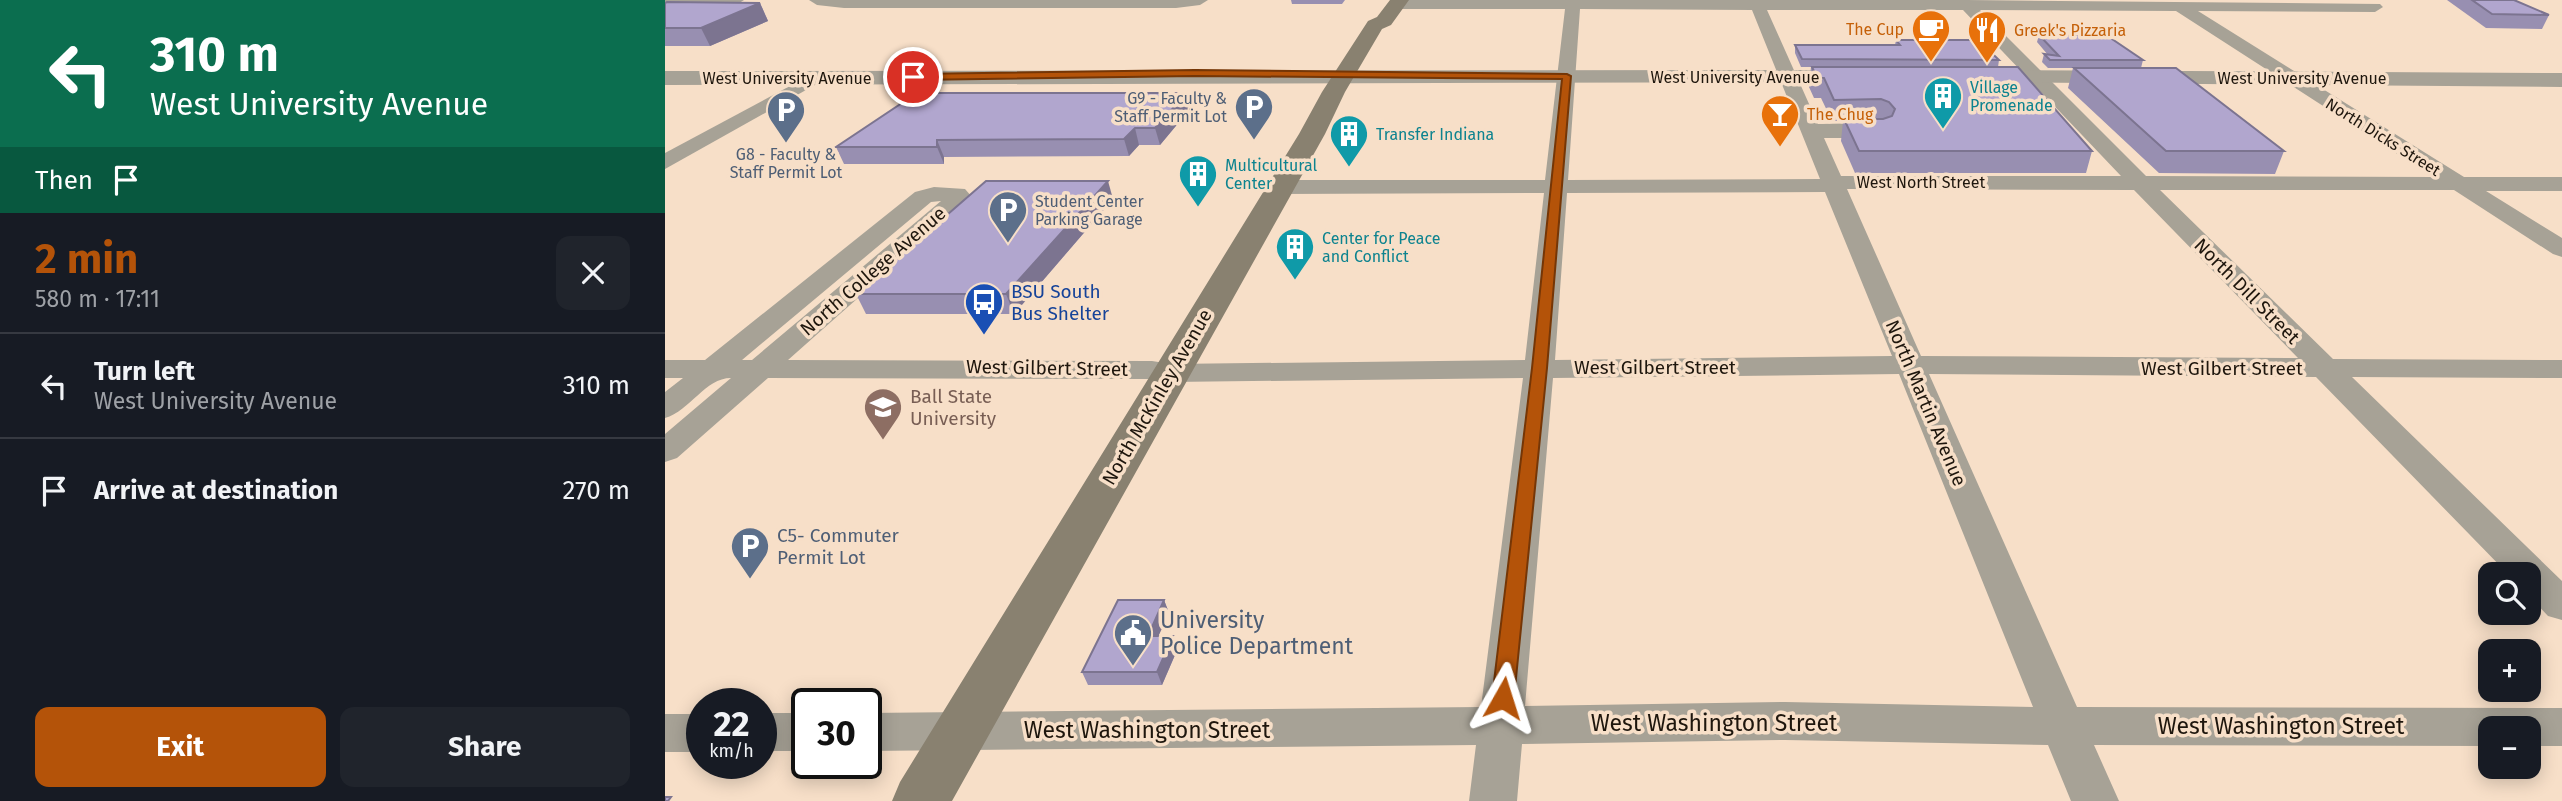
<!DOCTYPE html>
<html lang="en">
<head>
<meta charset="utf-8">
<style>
  :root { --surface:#171b24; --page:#20242c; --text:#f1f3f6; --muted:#9ea1a6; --line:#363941; --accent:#b45309 }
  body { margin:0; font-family:"Fira Sans",sans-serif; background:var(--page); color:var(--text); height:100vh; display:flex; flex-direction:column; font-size:26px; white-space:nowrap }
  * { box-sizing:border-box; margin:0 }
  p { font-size:23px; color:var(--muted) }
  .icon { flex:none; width:38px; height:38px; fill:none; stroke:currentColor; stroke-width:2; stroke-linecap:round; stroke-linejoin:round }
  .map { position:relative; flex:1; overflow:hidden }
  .details { display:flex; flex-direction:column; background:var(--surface); width:665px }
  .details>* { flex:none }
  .guide { background:#0b6e4f; color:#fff; overflow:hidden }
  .fabs { position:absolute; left:1813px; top:562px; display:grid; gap:14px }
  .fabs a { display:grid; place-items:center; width:63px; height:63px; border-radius:14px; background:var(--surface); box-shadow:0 4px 18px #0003; font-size:35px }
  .speed { position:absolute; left:21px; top:688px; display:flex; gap:14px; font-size:35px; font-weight:700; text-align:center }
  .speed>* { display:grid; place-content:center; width:91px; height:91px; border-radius:50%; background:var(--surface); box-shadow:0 4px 18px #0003; line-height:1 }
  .speed small { font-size:18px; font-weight:400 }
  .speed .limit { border:4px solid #111; border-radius:10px; background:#fff; color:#111 }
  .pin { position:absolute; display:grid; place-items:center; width:60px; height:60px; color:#fff; margin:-30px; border:4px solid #fff; border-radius:50%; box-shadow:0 2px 7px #0007 }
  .me { position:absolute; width:77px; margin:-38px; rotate:6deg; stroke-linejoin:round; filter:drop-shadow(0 0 5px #0008) }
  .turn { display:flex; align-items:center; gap:24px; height:147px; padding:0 35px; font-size:32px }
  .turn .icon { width:91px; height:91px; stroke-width:2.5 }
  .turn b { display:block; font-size:49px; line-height:60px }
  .then { display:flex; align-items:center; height:66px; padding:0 35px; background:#0003; gap:14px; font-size:26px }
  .round { display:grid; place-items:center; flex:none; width:74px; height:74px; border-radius:14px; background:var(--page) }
  .headline { display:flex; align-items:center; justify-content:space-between; height:119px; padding:0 35px }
  h1 { font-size:42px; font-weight:700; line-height:52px; color:var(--accent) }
  .primary-button { display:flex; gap:14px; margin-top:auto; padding:14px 35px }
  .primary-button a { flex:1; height:80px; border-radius:14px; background:var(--accent); color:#fff; font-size:28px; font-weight:700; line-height:80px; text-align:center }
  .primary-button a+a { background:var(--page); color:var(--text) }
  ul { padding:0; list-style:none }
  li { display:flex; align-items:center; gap:21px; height:105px; padding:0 35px; border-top:2px solid var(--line) }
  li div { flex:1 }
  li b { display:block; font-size:26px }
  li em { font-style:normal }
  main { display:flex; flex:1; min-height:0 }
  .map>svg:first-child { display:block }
</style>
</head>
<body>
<main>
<section class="details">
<div class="guide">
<div class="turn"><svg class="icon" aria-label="left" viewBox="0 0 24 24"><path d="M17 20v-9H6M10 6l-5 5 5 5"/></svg><div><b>310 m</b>West University Avenue</div></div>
<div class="then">Then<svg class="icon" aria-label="arrive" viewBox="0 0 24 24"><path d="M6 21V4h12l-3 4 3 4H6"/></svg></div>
</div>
<div class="headline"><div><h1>2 min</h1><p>580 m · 17:11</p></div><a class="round"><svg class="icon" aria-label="close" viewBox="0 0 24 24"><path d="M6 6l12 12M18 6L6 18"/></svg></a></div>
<ul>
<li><svg class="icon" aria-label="left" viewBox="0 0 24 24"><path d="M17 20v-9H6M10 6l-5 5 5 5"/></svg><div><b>Turn left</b><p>West University Avenue</p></div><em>310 m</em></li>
<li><svg class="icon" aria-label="arrive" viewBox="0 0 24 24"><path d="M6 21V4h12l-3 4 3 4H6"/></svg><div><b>Arrive at destination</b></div><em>270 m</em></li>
</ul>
<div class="primary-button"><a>Exit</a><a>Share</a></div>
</section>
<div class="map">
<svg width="1897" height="801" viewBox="0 0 1897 801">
  <rect width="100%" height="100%" fill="#f7dfc8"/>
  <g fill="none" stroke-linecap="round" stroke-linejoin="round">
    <!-- minor -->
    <g fill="#a7a296" fill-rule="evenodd">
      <path d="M0,0H79L71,5L0,6Z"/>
      <path d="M144,0H543L535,5L511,8H179L152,5Z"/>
      <path d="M730,0H1302L1715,4L1718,7L1710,12L1533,11L1799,177H1897V191H1821L1897,238V257L1888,254L1789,190H1495L1668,359L1897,360V378L1687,377L1897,581V620L1883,616L1864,596V574H1843L1651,377L1264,374L1412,707L1897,708V746H1864V728H1825V746L1429,745L1454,801H1406L1383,745L1120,740L857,744L852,801H804L811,745L201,751V713L816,707L858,378L506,382L487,379L103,378L12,458L0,462V434L66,378C40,378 25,411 0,418V392L18,378H0V360H40L250,192L269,187L300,189L307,197L123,360L487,361L506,364L860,360L879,193L615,194L607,192L604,187L607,182L615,180H880L900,9H732L724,4ZM915,9L1087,10L1155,179L903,180ZM1102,10H1298L1456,176H1176L1159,138H1214L1221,136L1224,132L1219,125L1212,123L1153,124ZM1315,10L1511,11L1768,177L1481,176ZM1182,189L1469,190L1633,358L1256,356ZM1160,192L1227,356L890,360L902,193ZM276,201L87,360H77L266,202ZM1234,374L1368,707L1120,702L860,706L888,378Z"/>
      <path d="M151,72L157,73L160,77L157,81L0,169V153Z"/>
      <rect x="96" y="713" width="46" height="38"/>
      <rect x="0" y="714" width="37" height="38"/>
    </g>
    <!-- tertiary -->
    <g fill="#a7a296" fill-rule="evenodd">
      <path d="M1198,70L1206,72L1209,77L1206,82L0,85V71Z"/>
      <path d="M1311,70L1897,73V87L1303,82L1300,77L1303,72Z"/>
    </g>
    <!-- secondary -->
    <path fill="#898170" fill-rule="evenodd" d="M725,0H744L726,25L717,29L680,92L660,134L287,801H227L235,782L634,134L657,92L703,21L712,17Z"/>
  </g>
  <!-- wall -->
  <g fill="#988fb1">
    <path d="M626,0H680L677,4H627Z"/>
    <path d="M1782,0H1849L1884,15L1877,29L1821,28Z"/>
    <path d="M0,3H95L103,21L45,46H0Z"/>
    <path d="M1374,35L1478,60L1476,68L1619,151L1610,174L1494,173L1403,88L1408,68H1383L1377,62L1379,54L1383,55L1372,42Z"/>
    <path d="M1231,40L1334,60L1333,67L1427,151L1421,173H1190L1176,141L1178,121H1167L1156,98H1149L1144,87L1146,67H1136L1130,53V45H1230Z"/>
    <path d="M525,109L495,145H474L464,156L279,157V164H179L171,147Z"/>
    <path d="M448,199L349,314H201L191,294Z"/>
    <path d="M499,600L504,613L493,636H508L513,648L497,685H423L417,672Z"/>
  </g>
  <!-- shaded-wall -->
  <g fill="#7c7490">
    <path d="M95,3L103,21L45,46L36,28Z"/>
    <path d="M522,93L525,109L495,145L490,128Z"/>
    <path d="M470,128L474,145L464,156L459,139Z"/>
    <path d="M272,140L279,157V164L272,147Z"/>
    <path d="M443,181L448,199L349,314L341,294Z"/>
    <path d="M499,600L504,613L488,648L483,636Z"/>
    <path d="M508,636L513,648L497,685L492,672Z"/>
  </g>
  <!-- building -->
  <g fill="#b1a6ce" stroke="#7c7490" stroke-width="2">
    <path d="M1807,0H1849L1884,15L1827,14Z"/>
    <path d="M2,2L95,3L36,28H0V3Z"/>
    <path d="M1374,35H1441L1478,60H1385L1379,54L1394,56Z"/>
    <path d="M1231,40H1313L1334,60L1137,59L1130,45H1235Z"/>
    <path d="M1147,67H1353L1427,151H1194L1179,119H1218L1227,116L1230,109L1224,102L1216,99L1169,100L1159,78H1152Z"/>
    <path d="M1409,68H1511L1619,151H1501Z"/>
    <path d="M252,93H522L490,128H470L459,139L272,140V147H171Z"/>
    <path d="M321,181H443L341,294H191Z"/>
    <path d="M453,600H499L483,636H508L492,672H417Z"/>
    <path d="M0,797H6L3,801H0Z"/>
  </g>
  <!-- route -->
  <path fill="#b45309" stroke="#753606" stroke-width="2" d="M530,70L902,74L906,76L882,368L849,698L846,705L838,707L830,705L827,698L867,368L897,79L530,76L248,80L243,77L248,74Z"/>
  <!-- icons -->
  <defs>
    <g id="cafe-pin" transform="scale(2.0125)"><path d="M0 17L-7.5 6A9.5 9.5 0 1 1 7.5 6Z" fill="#e8710a" stroke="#f7dfc8"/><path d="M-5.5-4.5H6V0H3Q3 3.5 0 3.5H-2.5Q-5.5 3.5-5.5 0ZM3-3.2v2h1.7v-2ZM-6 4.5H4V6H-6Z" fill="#fff"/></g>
    <g id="restaurant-pin" transform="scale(2.0125)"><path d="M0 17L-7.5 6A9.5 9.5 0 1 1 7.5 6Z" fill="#e8710a" stroke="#f7dfc8"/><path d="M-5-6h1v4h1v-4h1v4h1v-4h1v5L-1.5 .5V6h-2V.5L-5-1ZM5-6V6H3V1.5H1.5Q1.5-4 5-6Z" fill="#fff"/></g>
    <g id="building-pin" transform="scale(2.0125)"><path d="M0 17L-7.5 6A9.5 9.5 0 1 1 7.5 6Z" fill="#0f9aa8" stroke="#f7dfc8"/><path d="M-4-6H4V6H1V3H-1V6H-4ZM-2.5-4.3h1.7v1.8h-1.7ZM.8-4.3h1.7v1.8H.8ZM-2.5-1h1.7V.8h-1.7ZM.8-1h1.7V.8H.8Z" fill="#fff"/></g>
    <g id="parking-pin" transform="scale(2.0125)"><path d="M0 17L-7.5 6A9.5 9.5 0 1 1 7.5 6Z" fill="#5c6f8a" stroke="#f7dfc8"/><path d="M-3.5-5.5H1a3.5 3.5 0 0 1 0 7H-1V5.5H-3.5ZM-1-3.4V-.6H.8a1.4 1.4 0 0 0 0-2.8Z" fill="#fff"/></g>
    <g id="bar-pin" transform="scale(2.0125)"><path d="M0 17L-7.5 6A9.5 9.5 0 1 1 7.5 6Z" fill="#e8710a" stroke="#f7dfc8"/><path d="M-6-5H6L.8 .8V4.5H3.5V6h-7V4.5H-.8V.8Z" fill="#fff"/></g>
    <g id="bus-pin" transform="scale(2.0125)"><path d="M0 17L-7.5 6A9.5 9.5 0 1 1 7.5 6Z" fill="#1a4fb4" stroke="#f7dfc8"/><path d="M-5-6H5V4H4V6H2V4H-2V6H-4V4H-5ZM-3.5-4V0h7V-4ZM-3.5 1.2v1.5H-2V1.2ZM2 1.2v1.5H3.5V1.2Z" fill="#fff"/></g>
    <g id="university-pin" transform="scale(2.0125)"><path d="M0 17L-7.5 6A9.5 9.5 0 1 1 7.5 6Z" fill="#8d6e63" stroke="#f7dfc8"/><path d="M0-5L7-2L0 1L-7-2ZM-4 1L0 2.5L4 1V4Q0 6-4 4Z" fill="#fff"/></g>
    <g id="civic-pin" transform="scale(2.0125)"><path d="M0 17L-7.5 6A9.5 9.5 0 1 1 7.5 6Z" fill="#5c6f8a" stroke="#f7dfc8"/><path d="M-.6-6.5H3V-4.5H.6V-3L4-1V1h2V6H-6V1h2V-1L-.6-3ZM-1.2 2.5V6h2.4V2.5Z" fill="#fff"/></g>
  </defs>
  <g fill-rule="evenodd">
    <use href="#cafe-pin" x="1266" y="29"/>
    <use href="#restaurant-pin" x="1322" y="30"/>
    <use href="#building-pin" x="1278" y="96"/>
    <use href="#parking-pin" x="589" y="107"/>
    <use href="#parking-pin" x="121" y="110"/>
    <use href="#bar-pin" x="1115" y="114"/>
    <use href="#building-pin" x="684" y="134"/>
    <use href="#building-pin" x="533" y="174"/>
    <use href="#parking-pin" x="343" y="210"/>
    <use href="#building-pin" x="630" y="247"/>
    <use href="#bus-pin" x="319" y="302"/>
    <use href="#university-pin" x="218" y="407"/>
    <use href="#parking-pin" x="85" y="546"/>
    <use href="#civic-pin" x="468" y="633"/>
  </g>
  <g text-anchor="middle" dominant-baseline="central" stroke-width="7" stroke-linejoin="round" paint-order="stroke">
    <!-- far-food labels -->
    <g font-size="16" fill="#c56008" stroke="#f7dfc8" text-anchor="start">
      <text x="1239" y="29" text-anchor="end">The Cup</text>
      <text x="1349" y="30">Greek's Pizzaria</text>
      <text x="1142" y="114">The Chug</text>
    </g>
    <!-- far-street labels -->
    <g font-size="16" fill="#1e160d" stroke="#f7dfc8">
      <text x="1070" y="77">West University Avenue</text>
      <text x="122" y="78">West University Avenue</text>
      <text x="1637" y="78">West University Avenue</text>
      <text transform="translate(1718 137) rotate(32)">North Dicks Street</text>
      <text x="1256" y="182">West North Street</text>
    </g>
    <!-- far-culture labels -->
    <g font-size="16" fill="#0d838f" stroke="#f7dfc8" text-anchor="start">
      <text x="1305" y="87">Village<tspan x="1305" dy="18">Promenade</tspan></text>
      <text x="711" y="134">Transfer Indiana</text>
      <text x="560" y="165">Multicultural<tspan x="560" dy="18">Center</tspan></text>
      <text x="657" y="238">Center for Peace<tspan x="657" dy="18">and Conflict</tspan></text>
    </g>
    <!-- far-service labels -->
    <g font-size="16" fill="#4e5e75" stroke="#f7dfc8" text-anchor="end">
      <text x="562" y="98">G9 - Faculty &amp;<tspan x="562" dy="18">Staff Permit Lot</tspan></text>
      <text x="121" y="154" text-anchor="middle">G8 - Faculty &amp;<tspan x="121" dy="18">Staff Permit Lot</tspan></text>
      <text x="370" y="201" text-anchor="start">Student Center<tspan x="370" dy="18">Parking Garage</tspan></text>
    </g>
    <!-- street labels -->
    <g font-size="19" fill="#1e160d" stroke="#f7dfc8">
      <text transform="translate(208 271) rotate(-41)">North College Avenue</text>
      <text transform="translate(1582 291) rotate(45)">North Dill Street</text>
      <text x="990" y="367">West Gilbert Street</text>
      <text transform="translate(382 368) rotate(1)">West Gilbert Street</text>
      <text x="1557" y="368">West Gilbert Street</text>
      <text transform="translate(492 397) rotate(-60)">North McKinley Avenue</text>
      <text transform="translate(1261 403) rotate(67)">North Martin Avenue</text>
    </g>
    <!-- transit labels -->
    <g font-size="19" fill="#164399" stroke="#f7dfc8" text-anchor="start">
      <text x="346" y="291">BSU South<tspan x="346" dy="22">Bus Shelter</tspan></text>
    </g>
    <!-- education labels -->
    <g font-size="19" fill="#785e54" stroke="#f7dfc8" text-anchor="start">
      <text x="245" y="396">Ball State<tspan x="245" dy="22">University</tspan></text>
    </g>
    <!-- service labels -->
    <g font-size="19" fill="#4e5e75" stroke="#f7dfc8" text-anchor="start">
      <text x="112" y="535">C5- Commuter<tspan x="112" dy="22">Permit Lot</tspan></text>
    </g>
    <!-- near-service labels -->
    <g font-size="23" fill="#4e5e75" stroke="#f7dfc8" text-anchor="start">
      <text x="495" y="620">University<tspan x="495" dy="26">Police Department</tspan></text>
    </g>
    <!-- near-street labels -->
    <g font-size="23" fill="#1e160d" stroke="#f7dfc8">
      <text x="1049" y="723">West Washington Street</text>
      <text x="1616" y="726">West Washington Street</text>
      <text x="482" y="730">West Washington Street</text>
    </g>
  </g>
</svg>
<div class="fabs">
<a><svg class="icon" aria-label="search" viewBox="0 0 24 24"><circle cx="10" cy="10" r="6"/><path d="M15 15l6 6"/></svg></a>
<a>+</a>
<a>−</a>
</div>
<div class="speed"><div>22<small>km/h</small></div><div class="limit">30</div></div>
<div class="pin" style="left:248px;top:77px;background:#d93025"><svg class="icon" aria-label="arrive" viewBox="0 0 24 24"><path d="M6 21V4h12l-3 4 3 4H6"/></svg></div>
<svg class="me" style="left:838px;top:698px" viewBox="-20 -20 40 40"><path d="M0-17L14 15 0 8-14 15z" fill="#b45309" stroke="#fff" stroke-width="4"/></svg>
</div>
</main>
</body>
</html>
